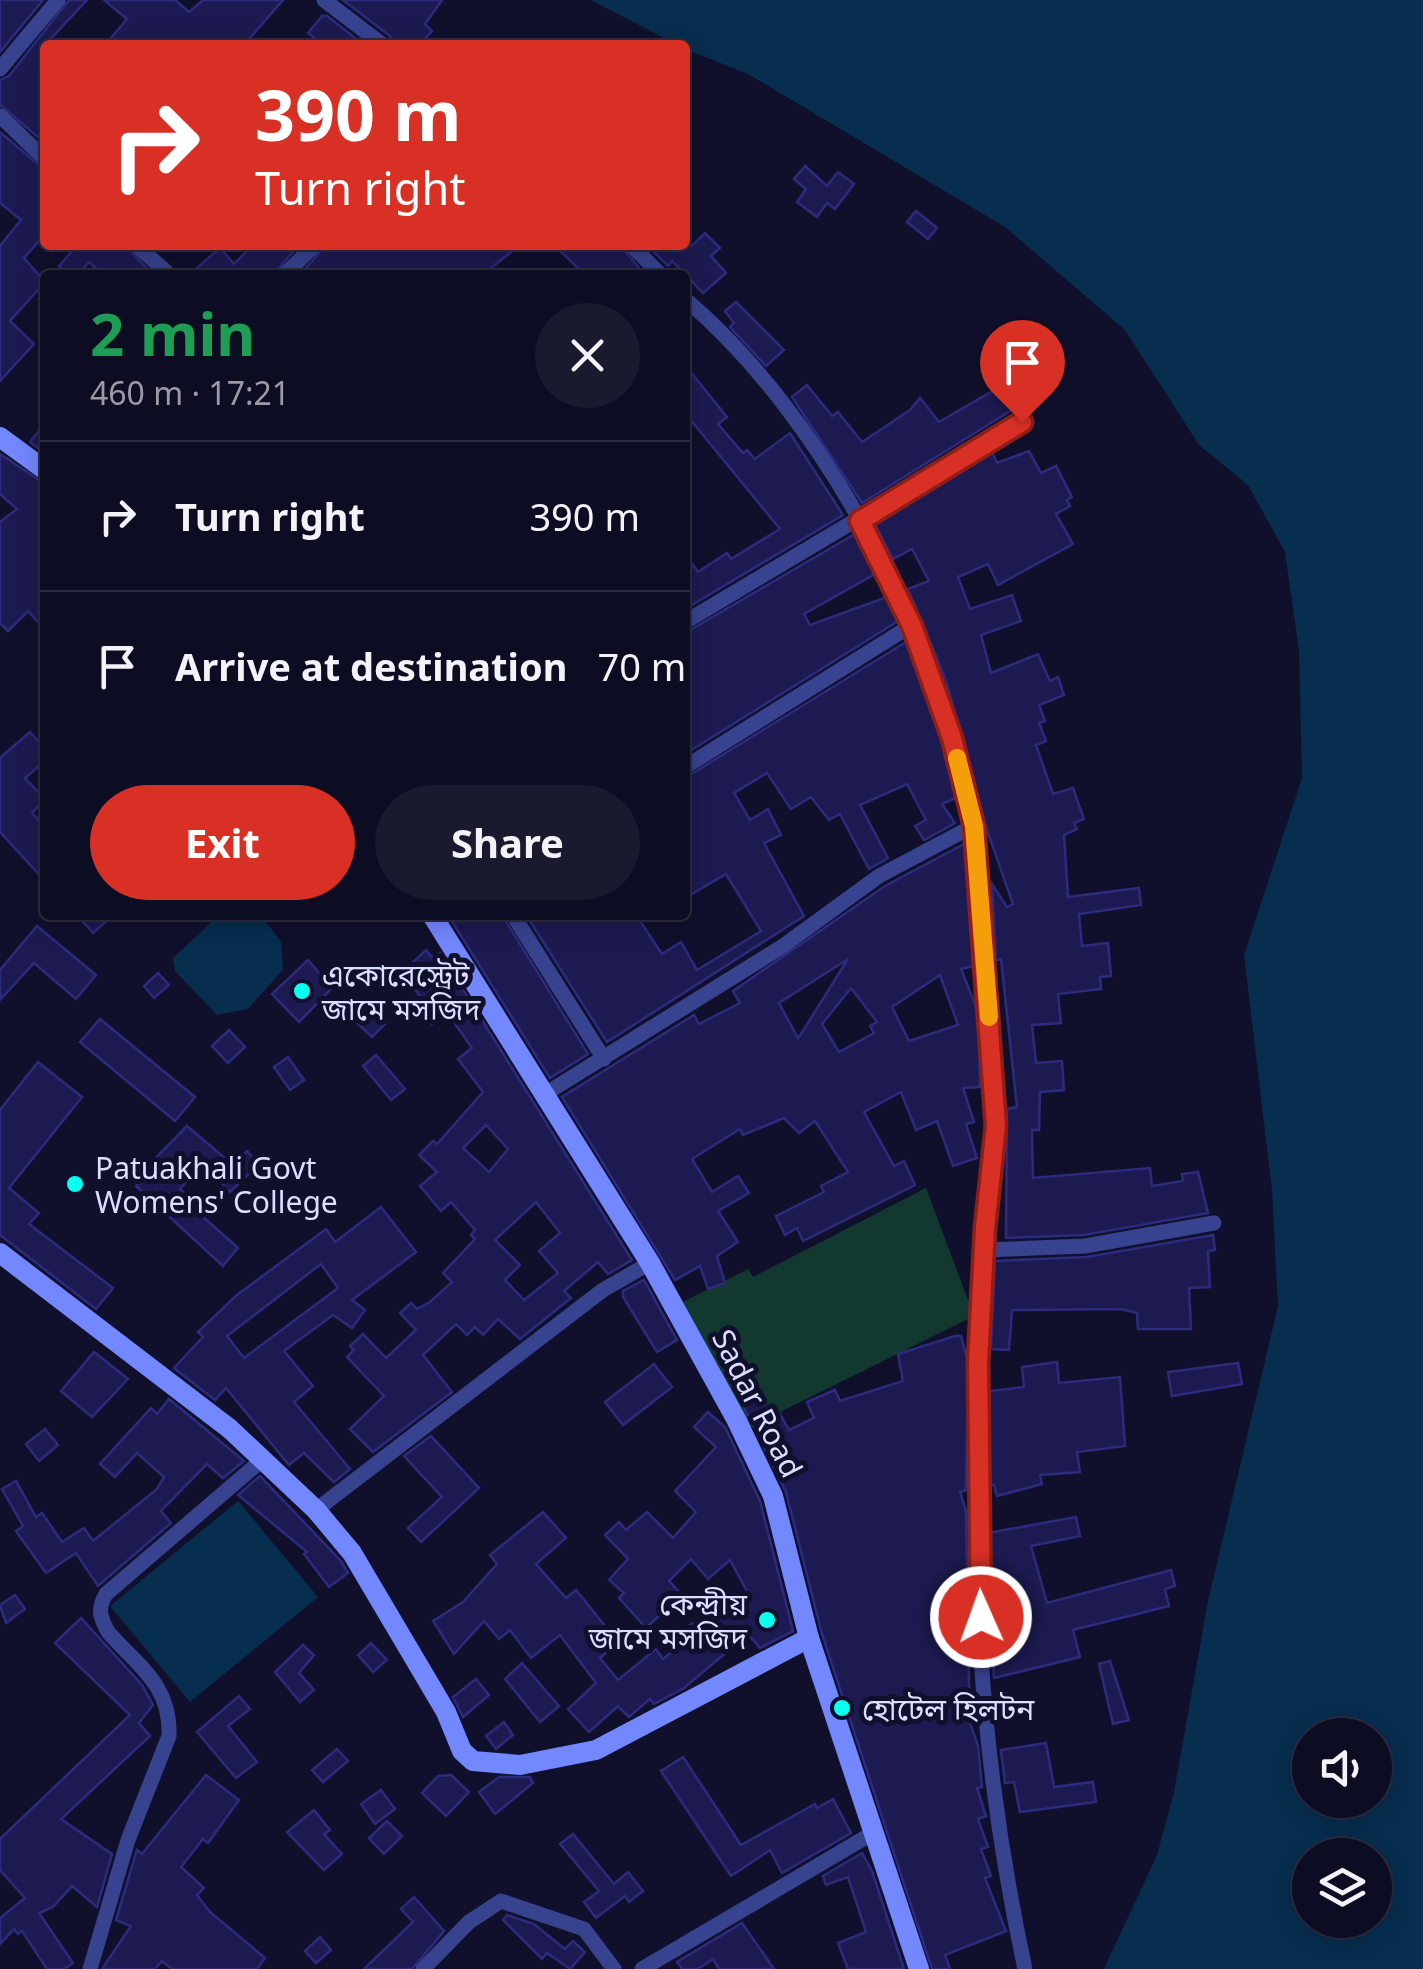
<!DOCTYPE html>
<html lang="en">
<head>
<meta charset="utf-8">
<style>
  :root { --surface:#0c0c22; --page:#1a1a2f; --text:#f1f3f6; --muted:#9a9ba5; --line:#2c2c40; --accent:#d93025 }
  body { margin:0; font-family:"Noto Sans","Noto Sans Bengali",sans-serif; background:var(--page); color:var(--text); height:100vh; display:flex; flex-direction:column; font-size:38px; white-space:nowrap }
  * { box-sizing:border-box; margin:0 }
  p { font-size:32px; color:var(--muted) }
  .icon { flex:none; width:55px; height:55px; fill:none; stroke:currentColor; stroke-width:2; stroke-linecap:round; stroke-linejoin:round }
  .map { position:relative; flex:1; overflow:hidden }
  .side { position:absolute; left:40px; top:270px; width:650px; height:650px; display:flex; flex-direction:column; background:var(--surface); border-radius:10px; box-shadow:0 5px 25px #0003,0 0 0 2px var(--line) }
  .side>* { flex:none }
  .hud { position:absolute; left:40px; top:40px; width:650px; height:210px; border-radius:10px; box-shadow:0 5px 25px #0003,0 0 0 2px var(--line); background:#d93025; color:#fff; overflow:hidden }
  .buttons { position:absolute; left:1292px; top:1718px; display:grid; gap:20px }
  .buttons a { display:grid; place-items:center; width:100px; height:100px; border-radius:50%; background:var(--surface); box-shadow:0 5px 25px #0003,0 0 0 2px var(--line); font-size:50px }
  .pin { position:absolute; display:grid; place-items:center; width:85px; height:85px; color:#fff; margin:-102px -42px; border-radius:50% 50% 50% 0; rotate:-45deg; box-shadow:0 0 10px #0007 }
  .pin .icon { rotate:45deg }
  .me { position:absolute; width:110px; margin:-55px; rotate:358deg; stroke-linejoin:round; filter:drop-shadow(0 0 8px #0008) }
  .turn { display:flex; align-items:center; gap:35px; height:210px; padding:0 50px; font-size:45px }
  .turn .icon { width:130px; height:130px; stroke-width:2.5 }
  .turn b { display:block; font-size:70px; line-height:85px }
  .round { display:grid; place-items:center; flex:none; width:105px; height:105px; border-radius:52px; background:var(--page) }
  .headline { display:flex; align-items:center; justify-content:space-between; height:170px; padding:0 50px }
  h1 { font-size:60px; font-weight:700; line-height:75px; color:#1e9e55 }
  .cta { display:flex; gap:20px; margin-top:auto; padding:20px 50px }
  .cta a { flex:1; height:115px; border-radius:60px; background:var(--accent); color:#fff; font-size:40px; font-weight:700; line-height:115px; text-align:center }
  .cta a+a { background:var(--page); color:var(--text) }
  ul { padding:0; list-style:none }
  li { display:flex; align-items:center; gap:30px; height:150px; padding:0 50px; border-top:2px solid var(--line) }
  li div { flex:1 }
  li b { display:block; font-size:38px }
  li em { font-style:normal }
  .map>svg:first-child { display:block }
</style>
</head>
<body>
<div class="map">
<svg width="1423" height="1969" viewBox="0 0 1423 1969">
  <rect width="100%" height="100%" fill="#10102d"/>
  <!-- green -->
  <path fill="#123830" d="M926,1188L974,1316L748,1428L683,1302L748,1269L753,1277Z"/>
  <!-- water -->
  <g fill="#072d4f" fill-rule="evenodd">
    <path d="M591,0H1423V1969H1104L1157,1855L1174,1792L1208,1601L1278,1306L1272,1190L1244,955L1302,778L1299,650L1285,552L1248,485L1199,445L1125,330L1005,227L748,74L685,49ZM1310,1735H1375V1800H1310ZM1310,1855H1375V1920H1310Z"/>
    <path d="M219,915H261L281,942L283,970L248,1009L217,1015L175,971L173,958Z"/>
    <path d="M238,1501L318,1597L190,1702L110,1606Z"/>
  </g>
  <!-- building -->
  <g fill="#1c1a50" stroke="#2d2b7d" stroke-width="2.5" fill-rule="evenodd">
    <path d="M0,0H43L0,52Z"/>
    <path d="M69,0H87L45,45V143L0,105V80L9,76Z"/>
    <path d="M104,0H175L189,12L203,0H283L244,45H105L127,19Z"/>
    <path d="M343,0H442L425,24L432,31L419,45H394L390,36Z"/>
    <path d="M322,16H327L364,45H324L308,33Z"/>
    <path d="M0,132L45,170V234L24,258L45,282L10,321L34,344L0,381V246L21,220L0,203Z"/>
    <path d="M805,166L827,186L838,172L854,184L835,209L827,203L817,217L797,202L806,189L794,179Z"/>
    <path d="M916,211L937,228L928,239L907,222Z"/>
    <path d="M705,233L720,248L711,256L726,273L703,293L672,261L668,266L647,245H693Z"/>
    <path d="M72,245H125L153,275H103L89,262L77,275H69L59,266L75,248Z"/>
    <path d="M253,245H299L273,275H189L220,248L234,264Z"/>
    <path d="M326,245H520L482,275H300Z"/>
    <path d="M554,245H620L645,275H585Z"/>
    <path d="M736,302L784,350L766,366L730,327L734,323L725,311Z"/>
    <path d="M685,365L727,417L718,424L743,453L747,450L755,459L790,433L843,515L685,609V553L698,572L727,553L731,559L780,529L685,413Z"/>
    <path d="M1008,382L1023,403L862,503L792,397L807,385L832,416L838,412L862,442L910,410L920,398L939,422Z"/>
    <path d="M45,423V453L30,442Z"/>
    <path d="M1029,451L1041,473L1056,466L1072,497L1067,500L1070,506L1056,514L1073,544L998,585L988,564L958,577L970,609L1012,595L1021,621L981,635L991,673L1038,654L1050,681L1058,677L1064,695L1039,705L1045,721L1039,723L1046,741L1036,745L1053,794L1073,788L1084,819L1074,823L1077,829L1064,835L1068,897L1139,888L1141,905L1079,914L1082,946L1108,943L1111,976L1100,977L1101,989L1058,994L1061,1023L1032,1025L1036,1063L1062,1061L1064,1090L1040,1092L1039,1130H1032L1033,1178L1150,1168L1152,1186L1183,1181L1182,1174L1198,1172L1208,1213L1084,1235L1006,1238L1007,1109L1017,1107L1001,959L996,960L992,884L1007,907L1013,904L986,827L946,680L908,589L929,581L912,549L893,559L874,522L992,452L997,463Z"/>
    <path d="M0,454L45,484V630L28,611L8,631L0,623V522L17,509L0,494Z"/>
    <path d="M855,534L875,574L804,614L810,625L887,597L898,621L685,754V633Z"/>
    <path d="M906,642L948,758L956,798L942,804L955,823L924,840L915,826L926,820L907,784L860,805L888,858L869,869L840,814L829,820L811,797L791,809L767,773L734,793L750,820L768,809L781,835L764,843L804,916L607,1042L526,915H636L662,954L681,942L697,970L761,931L726,874L685,898V778Z"/>
    <path d="M30,732L45,749V761L25,778L45,799L32,813L45,826V881L0,832V758Z"/>
    <path d="M966,843L974,966L961,969L978,1012L980,1087L963,1088L974,1122L966,1124L977,1158L953,1166L937,1121L916,1130L901,1092L864,1112L894,1166L904,1161L915,1185L803,1241L797,1228L785,1235L776,1216L824,1192L821,1186L848,1172L815,1121L799,1133L784,1118L743,1135L740,1129L692,1159L712,1192L738,1176L749,1193L718,1211L738,1242L717,1256L725,1283L708,1289L700,1266L675,1280L562,1097L694,1015L699,1024L740,1003L733,991L885,886ZM848,959L801,1034L798,1038L779,1003ZM940,975L958,1025L909,1041L892,1007ZM851,988L877,1022L870,1026L874,1033L839,1052L822,1024Z"/>
    <path d="M77,915H113L93,933Z"/>
    <path d="M448,915H502L588,1054L550,1078Z"/>
    <path d="M37,926L96,975L76,999L34,963L0,1000V970Z"/>
    <path d="M426,950L432,957L440,953L632,1260L608,1274L598,1262L564,1291L571,1298L520,1339L498,1319L483,1335L475,1327L467,1335L456,1324L423,1355L452,1392L373,1452L350,1429L384,1396L347,1357L354,1350L350,1346L363,1334L386,1358L416,1330L400,1313L411,1303L417,1309L430,1302L452,1282L443,1273L475,1239L471,1235L475,1230L451,1202L441,1211L420,1186L437,1172L419,1155L433,1141L437,1144L483,1092L458,1059L472,1048L446,1011L432,1024L413,1005L421,997L406,980L419,969L413,962ZM486,1125L508,1149L489,1172L463,1148ZM536,1202L560,1233L539,1251L558,1273L524,1300L505,1280L520,1265L495,1240Z"/>
    <path d="M308,960L332,988L299,1022L272,994Z"/>
    <path d="M158,973L169,985L154,998L144,986Z"/>
    <path d="M369,1009L385,1024L372,1037L356,1022Z"/>
    <path d="M100,1019L195,1097L175,1121L80,1042Z"/>
    <path d="M229,1030L245,1047L228,1063L212,1046Z"/>
    <path d="M376,1055L405,1089L391,1100L363,1066Z"/>
    <path d="M288,1057L304,1080L290,1090L274,1067Z"/>
    <path d="M38,1062L82,1097L9,1188L39,1213L29,1224L113,1288L96,1309L0,1235V1110Z"/>
    <path d="M187,1126L233,1165L247,1151L259,1164L230,1192L203,1163L180,1189L196,1204L193,1208L238,1248L223,1266L136,1186L140,1181L136,1178Z"/>
    <path d="M381,1207L416,1252L352,1300L365,1310L352,1328L333,1315L284,1351L313,1386L294,1402L350,1469L334,1482L304,1453L289,1465L226,1388L215,1400L174,1368L203,1337L198,1332L237,1295L326,1229L335,1242ZM321,1264L338,1288L244,1358L227,1336Z"/>
    <path d="M1213,1235L1215,1250L1208,1251L1210,1287L1189,1288L1191,1329H1138L1137,1313L1121,1309L1012,1310L1009,1350L991,1349L995,1261L1087,1257Z"/>
    <path d="M644,1280L677,1340L657,1352L623,1297V1291Z"/>
    <path d="M955,1336H961L968,1362L966,1490L960,1492L966,1511L969,1684L974,1715L968,1717L978,1746L982,1787L977,1788L986,1816L978,1819L988,1847L981,1849L991,1876L985,1878L1006,1931L945,1955L950,1969H932L822,1634L786,1492L736,1391L751,1383L773,1418L780,1414L789,1430L814,1418L807,1402L835,1390L840,1401L903,1381L898,1354Z"/>
    <path d="M94,1352L128,1379L92,1417L61,1391Z"/>
    <path d="M1057,1362L1059,1383L1120,1377L1125,1446L1077,1452L1080,1472L1040,1475L1042,1484L997,1496L994,1485L988,1486L990,1391L1024,1387L1022,1367Z"/>
    <path d="M1238,1363L1242,1384L1172,1396L1168,1372Z"/>
    <path d="M654,1364L672,1387L623,1425L605,1402Z"/>
    <path d="M169,1399L244,1461L223,1478L207,1464L161,1511L171,1523L98,1586L76,1553L46,1573L16,1531L23,1526L2,1489L16,1481L36,1517L42,1513L62,1542L84,1528L93,1541L157,1489L164,1477L137,1453L115,1477L100,1464L151,1408L157,1414Z"/>
    <path d="M708,1412L725,1427L760,1501L793,1631L760,1648L748,1634L684,1688L654,1704L650,1699L629,1717L618,1706L589,1732L568,1709L596,1683L560,1635L531,1658L510,1630L499,1639L484,1621L454,1654L433,1621L463,1602L497,1564L490,1555L543,1512L566,1538L536,1564L566,1598L576,1590L618,1642L600,1658L618,1680L656,1649L663,1659L696,1632L690,1625L750,1597L730,1560L708,1579L691,1559L669,1581L682,1595L646,1628L619,1598L624,1593L609,1580L628,1559L605,1535L619,1522L626,1530L647,1512L673,1538L696,1512L675,1491L716,1447L694,1427Z"/>
    <path d="M45,1429L58,1445L39,1461L26,1444Z"/>
    <path d="M431,1436L479,1488L421,1542L408,1528L442,1497L404,1456Z"/>
    <path d="M260,1476L341,1561L348,1573L329,1587L304,1554L307,1552L238,1495Z"/>
    <path d="M1076,1517L1080,1536L1031,1546L1047,1603L1171,1570L1175,1586L1165,1589L1169,1606L1073,1630L1080,1657L994,1678L988,1533Z"/>
    <path d="M15,1595L25,1609L6,1623L0,1605Z"/>
    <path d="M81,1618L142,1685L153,1705L139,1723L150,1736L61,1819L112,1854L97,1907L72,1886L53,1907L39,1913L73,1963L64,1969H47L22,1931L18,1934L14,1929L0,1944V1918L25,1898L0,1870V1839L130,1715L55,1643Z"/>
    <path d="M371,1643L387,1660L373,1672L358,1655Z"/>
    <path d="M303,1645L314,1655L299,1673L314,1690L300,1702L275,1672Z"/>
    <path d="M1110,1661L1129,1720L1113,1724L1099,1664Z"/>
    <path d="M522,1663L559,1706L540,1722L505,1679Z"/>
    <path d="M476,1679L489,1695L463,1717L453,1697Z"/>
    <path d="M239,1696L250,1709L228,1726L257,1762L236,1778L197,1732Z"/>
    <path d="M504,1722L513,1735L496,1749L486,1736Z"/>
    <path d="M1046,1743L1054,1787L1093,1782L1096,1802L1020,1812L1014,1782L1005,1783L1001,1750Z"/>
    <path d="M337,1749L348,1761L323,1782L312,1770Z"/>
    <path d="M683,1757L741,1845L815,1804L817,1808L833,1799L851,1833L782,1873L770,1850L731,1876L661,1771Z"/>
    <path d="M206,1775L239,1800L208,1843L203,1839L181,1867L204,1888L197,1895L210,1912L265,1958L257,1969H172L162,1961L155,1969H102L131,1926L116,1920L137,1850L142,1854Z"/>
    <path d="M451,1775L469,1792L446,1816L422,1793L438,1776Z"/>
    <path d="M499,1777H530L533,1783L495,1814L479,1792Z"/>
    <path d="M381,1790L395,1809L375,1824L361,1804Z"/>
    <path d="M314,1810L330,1830L324,1834L342,1854L324,1870L287,1832Z"/>
    <path d="M387,1821L402,1836L384,1854L369,1838Z"/>
    <path d="M573,1834L614,1884L628,1872L643,1891L629,1902L625,1896L596,1918L584,1902L599,1891L560,1844Z"/>
    <path d="M862,1853L872,1871L904,1969H848L838,1943L866,1932L848,1877L826,1885L823,1876Z"/>
    <path d="M414,1897L444,1931L412,1969H364L413,1922L401,1909Z"/>
    <path d="M507,1915L534,1924L565,1949L573,1941L585,1952L570,1969L547,1953L542,1959L503,1920Z"/>
    <path d="M742,1923L774,1969H719L713,1959L698,1969H682L677,1962Z"/>
    <path d="M320,1937L331,1950L316,1963L305,1951Z"/>
  </g>
  <g fill="none" stroke-linecap="round" stroke-linejoin="round">
    <!-- street -->
    <g stroke="#37438f" stroke-width="15">
      <path d="M324,0L383,45"/>
      <path d="M0,69L58,0"/>
      <path d="M0,116L45,159"/>
      <path d="M136,245L170,275"/>
      <path d="M631,245L661,275"/>
      <path d="M284,275L315,245"/>
      <path d="M685,299C825,417 943,645 974,825C983,873 983,926 986,975C989,1024 996,1075 996,1125C996,1160 987,1195 985,1230C979,1321 978,1413 977,1504C975,1661 992,1816 1025,1969"/>
      <path d="M685,622L1022,421"/>
      <path d="M685,767L912,625"/>
      <path d="M513,915L604,1059"/>
      <path d="M545,1094L783,946L879,876L975,825"/>
      <path d="M984,1250L1085,1246L1214,1223"/>
      <path d="M316,1510L603,1290L650,1263"/>
      <path d="M90,1969L128,1840L169,1736C171,1685 139,1667 108,1632C100,1617 97,1609 106,1594L263,1459"/>
      <path d="M423,1969L469,1922L501,1901L584,1929L614,1969"/>
      <path d="M642,1969L873,1833"/>
    </g>
    <!-- secondary -->
    <g stroke="#7387ff" stroke-width="20">
      <path d="M0,437L45,470"/>
      <path d="M432,915L650,1263L736,1419L773,1496L809,1638L919,1969"/>
      <path d="M0,1253L230,1429L316,1510L352,1553L446,1712L462,1751L473,1761L520,1765L596,1750L809,1638"/>
    </g>
  </g>
  <g fill="none" stroke-linecap="round" stroke-linejoin="round">
    <!-- route casing -->
    <g stroke="#8d1f18" stroke-width="25">
      <path id="route" d="M981,1617L978,1362L985,1228L996,1126L974,826L952,738L912,626L860,521L1022,422"/>
    </g>
    <!-- route -->
    <use href="#route" stroke="#d93025" stroke-width="18"/>
    <!-- slow -->
    <path stroke="#f59e0b" stroke-width="18" d="M957,758L974,826L989,1017"/>
  </g>
  <!-- markers -->
  <g fill="#08ffef" stroke="#10102d" stroke-width="4">
    <circle cx="302" cy="991" r="10"/>
    <circle cx="75" cy="1184" r="10"/>
    <circle cx="767" cy="1620" r="10"/>
    <circle cx="842" cy="1708" r="10"/>
  </g>
  <g text-anchor="middle" dominant-baseline="central" stroke-width="10" stroke-linejoin="round" paint-order="stroke">
    <!-- poi labels -->
    <g font-size="30" fill="#dcdeff" stroke="#10102d" text-anchor="start">
      <text x="322" y="974">একোরেস্ট্রেট<tspan x="322" dy="34">জামে মসজিদ</tspan></text>
      <text x="95" y="1167">Patuakhali Govt<tspan x="95" dy="34">Womens' College</tspan></text>
      <text x="747" y="1603" text-anchor="end">কেন্দ্রীয়<tspan x="747" dy="34">জামে মসজিদ</tspan></text>
      <text x="862" y="1708">হোটেল হিলটন</text>
    </g>
    <!-- street labels -->
    <g font-size="30" fill="#dcdeff" stroke="#10102d">
      <text transform="translate(758 1403) rotate(63)">Sadar Road</text>
    </g>
  </g>
</svg>
<div class="buttons">
<a><svg class="icon" aria-label="sound" viewBox="0 0 24 24"><path d="M4 9h4l5-4v14l-5-4H4zM17 9q2 3 0 6"/></svg></a>
<a><svg class="icon" aria-label="layers" viewBox="0 0 24 24"><path d="M12 4l9 5-9 5-9-5zM3 14l9 5 9-5"/></svg></a>
</div>
<div class="pin" style="left:1022px;top:422px;background:#d93025"><svg class="icon" aria-label="arrive" viewBox="0 0 24 24"><path d="M6 21V4h12l-3 4 3 4H6"/></svg></div>
<svg class="me" style="left:981px;top:1617px" viewBox="-20 -20 40 40"><circle r="17" fill="#d93025" stroke="#fff" stroke-width="3"/><path d="M0-11L8 9 0 5-8 9z" fill="#fff"/></svg>
<div class="hud">
<div class="turn"><svg class="icon" aria-label="right" viewBox="0 0 24 24"><path d="M7 20v-9h11M14 6l5 5-5 5"/></svg><div><b>390 m</b>Turn right</div></div>
</div>
<section class="side">
<div class="headline"><div><h1>2 min</h1><p>460 m · 17:21</p></div><a class="round"><svg class="icon" aria-label="close" viewBox="0 0 24 24"><path d="M6 6l12 12M18 6L6 18"/></svg></a></div>
<ul>
<li><svg class="icon" aria-label="right" viewBox="0 0 24 24"><path d="M7 20v-9h11M14 6l5 5-5 5"/></svg><div><b>Turn right</b></div><em>390 m</em></li>
<li><svg class="icon" aria-label="arrive" viewBox="0 0 24 24"><path d="M6 21V4h12l-3 4 3 4H6"/></svg><div><b>Arrive at destination</b></div><em>70 m</em></li>
</ul>
<div class="cta"><a>Exit</a><a>Share</a></div>
</section>
</div>
</body>
</html>
